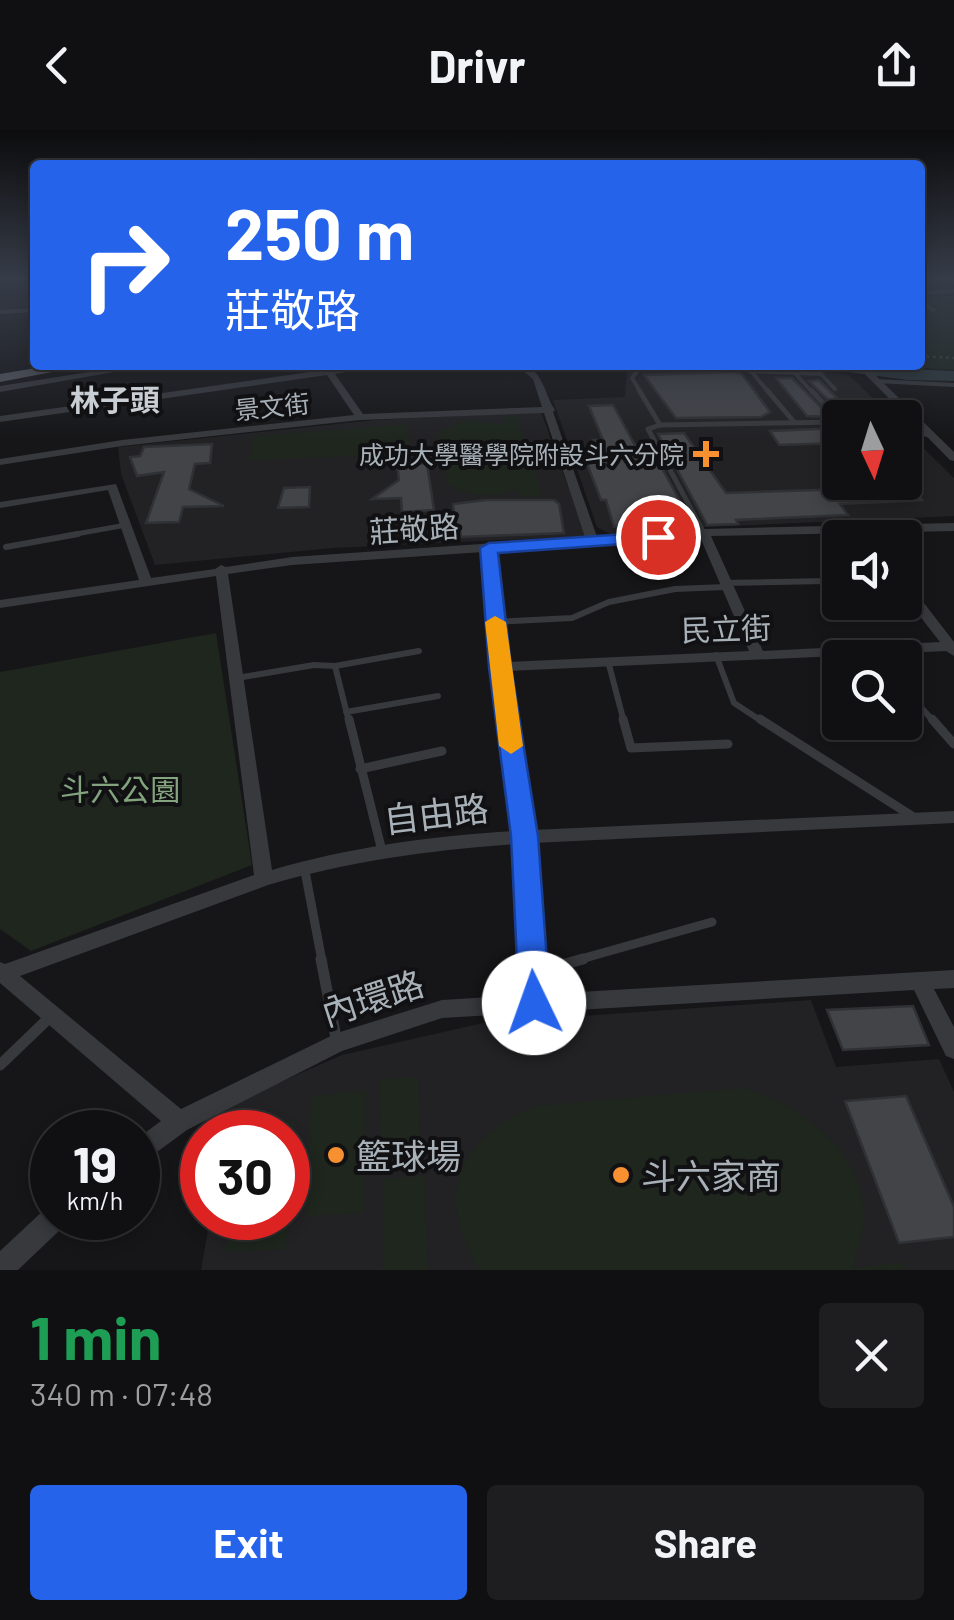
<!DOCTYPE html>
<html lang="en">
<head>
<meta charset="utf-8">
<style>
  :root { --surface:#101012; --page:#1e1e20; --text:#f1f3f6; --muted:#9c9d9f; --line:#303032; --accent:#2563eb }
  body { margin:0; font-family:Barlow,"Noto Sans TC",sans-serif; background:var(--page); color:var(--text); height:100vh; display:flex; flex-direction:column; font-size:38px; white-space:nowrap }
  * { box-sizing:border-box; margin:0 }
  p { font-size:32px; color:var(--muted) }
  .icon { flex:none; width:55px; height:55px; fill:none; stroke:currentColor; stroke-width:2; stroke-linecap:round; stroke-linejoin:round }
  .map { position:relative; height:1140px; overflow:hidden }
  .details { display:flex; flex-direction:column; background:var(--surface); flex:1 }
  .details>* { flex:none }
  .hud { position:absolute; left:30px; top:30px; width:895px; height:210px; border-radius:10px; box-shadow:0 5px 15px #0003,0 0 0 2px var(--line); background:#2563eb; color:#fff; overflow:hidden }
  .needle { width:65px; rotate:176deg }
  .fabs { position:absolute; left:822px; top:270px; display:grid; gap:20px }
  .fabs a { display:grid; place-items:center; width:100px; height:100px; border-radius:10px; background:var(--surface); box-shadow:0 5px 15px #0003,0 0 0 2px var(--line); font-size:50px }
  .speed { position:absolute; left:30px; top:980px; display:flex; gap:20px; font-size:50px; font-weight:700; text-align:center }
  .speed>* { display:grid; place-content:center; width:130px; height:130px; border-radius:50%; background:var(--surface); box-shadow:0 5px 15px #0003,0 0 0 2px var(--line); line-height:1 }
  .speed small { font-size:25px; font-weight:400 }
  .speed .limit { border:15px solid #d22; background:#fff; color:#111 }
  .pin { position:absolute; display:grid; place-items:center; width:85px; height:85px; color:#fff; margin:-42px; border:5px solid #fff; border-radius:50%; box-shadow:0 2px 10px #0007 }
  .me { position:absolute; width:110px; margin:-55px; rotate:357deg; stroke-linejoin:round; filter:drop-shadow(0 0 8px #0008) }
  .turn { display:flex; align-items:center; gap:35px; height:210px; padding:0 30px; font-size:45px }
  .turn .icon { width:130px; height:130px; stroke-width:2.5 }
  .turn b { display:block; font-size:70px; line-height:85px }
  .round { display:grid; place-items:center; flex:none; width:105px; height:105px; border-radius:10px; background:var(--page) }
  .overview { display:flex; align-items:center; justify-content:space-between; height:170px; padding:0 30px }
  h1 { font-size:60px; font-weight:700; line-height:75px; color:#1e9e55 }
  .action { display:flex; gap:20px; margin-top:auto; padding:20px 30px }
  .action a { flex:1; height:115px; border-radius:10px; background:var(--accent); color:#fff; font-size:40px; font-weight:700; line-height:115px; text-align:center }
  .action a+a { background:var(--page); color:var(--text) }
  header { display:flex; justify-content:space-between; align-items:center; height:130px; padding:0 30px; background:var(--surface); font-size:45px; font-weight:700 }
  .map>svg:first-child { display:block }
</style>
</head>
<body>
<header><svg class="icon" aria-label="back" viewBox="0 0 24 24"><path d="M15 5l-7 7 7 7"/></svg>Drivr<svg class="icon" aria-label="share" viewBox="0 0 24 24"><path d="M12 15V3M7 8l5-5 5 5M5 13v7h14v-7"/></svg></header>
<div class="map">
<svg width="954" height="1140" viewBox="0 0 954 1140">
  <rect width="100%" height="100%" fill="#161618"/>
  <!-- built -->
  <g fill="#222225">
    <path d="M627,235H771L849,245L892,287L840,288V352H905V300L954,348V386L706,397L614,406L597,397L553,270L625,267Z"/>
    <path d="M541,282L586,406L333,418L155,435L121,344L118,317L375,290Z"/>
    <path d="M811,870L836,937L939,929L954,962V1140H201L210,1088H288V1002H224L228,975L342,925L483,893Z"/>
  </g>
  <!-- green -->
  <g fill="#1e261e">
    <path d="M954,166V240L890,236L920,235V167Z"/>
    <path d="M504,286H517L542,366L520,367L518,359C494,368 470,368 448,354L437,307L439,301L465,290L505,294Z"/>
    <path d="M407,294L411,324L249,330L254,306Z"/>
    <path d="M216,503L252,735L31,821L0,799V542Z"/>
    <path d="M418,947L420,1034L381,1036L380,949Z"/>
    <path d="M743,958C800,974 868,1024 864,1092C863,1107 856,1123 853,1138L901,1132L905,1140H479C434,1065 457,1008 536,976Z"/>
    <path d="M365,960L364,1083L305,1086L311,967Z"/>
    <path d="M295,990L286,1119L226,1122L229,1088H288V1002H238L239,997Z"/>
    <path d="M425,1046L427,1140H384L383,1049Z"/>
  </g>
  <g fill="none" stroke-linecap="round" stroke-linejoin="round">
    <!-- river -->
    <path fill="#2c383c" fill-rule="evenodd" d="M824,235L954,241V251L908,250L833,240Z"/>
  </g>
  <!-- building -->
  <g fill="#424448" stroke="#303134" stroke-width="2.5">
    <path d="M733,242L742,244L770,282L761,287L676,288L644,245Z"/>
    <path d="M776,248H792L824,280L830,272L809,251L819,250L857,288L807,286Z"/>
    <path d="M613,275L637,319L651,318L692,393L614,397L606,370H601L583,323H598L593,310H603L589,276Z"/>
    <path d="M840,298V313L779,315L770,301Z"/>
    <path d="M684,303L726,363L911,357L922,370L840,374L848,385L736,390L738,394L707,395L658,304Z"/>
    <path d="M212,314L210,333L195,334L189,359L224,376L183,377L179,392L146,393L164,342L137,346L130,327L140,326L144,317Z"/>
    <path d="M427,333L434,380L402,382L401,368L372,369L399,350L397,335Z"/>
    <path d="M310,357L309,377L278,378L284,358Z"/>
    <path d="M486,370H554L559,374L564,403L461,407L460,400H456L453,374Z"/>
    <path d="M913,876L929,915L843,920L827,880Z"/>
    <path d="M906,966L954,1077V1107L899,1113L845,971Z"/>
  </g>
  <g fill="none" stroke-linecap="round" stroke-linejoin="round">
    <!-- path -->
    <path stroke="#3d4044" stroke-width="2.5" stroke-dasharray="2.5 4" stroke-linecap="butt" d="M920,226L954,228"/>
    <!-- service-far4 -->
    <g stroke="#37393d" stroke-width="4">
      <path d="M920,172L934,180"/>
      <path d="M0,182L35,180"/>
      <path d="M792,240L813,263"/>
      <path d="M751,241L821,244L835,259"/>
      <path d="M876,251L954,255"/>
      <path d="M641,263L632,248L638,240L734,236L751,241L769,263"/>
    </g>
    <!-- service-far3 -->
    <g stroke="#37393d" stroke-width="5">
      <path d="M639,260L660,295"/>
      <path d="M767,260L794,292"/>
      <path d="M811,260L824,274"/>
      <path d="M905,298L929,305"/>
      <path d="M704,403L648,299L660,295L840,292"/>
      <path d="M65,406L126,395"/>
    </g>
    <!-- service-far2 -->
    <g stroke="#37393d" stroke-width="6">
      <path d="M6,417L78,404"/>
      <path d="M724,453L827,451"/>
      <path d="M495,492L572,488L609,472L675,459L726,457"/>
      <path d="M716,525L734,573L763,592"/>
      <path d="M608,531L624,592"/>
      <path d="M335,536L419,521"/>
      <path d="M237,548L314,535L335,536L349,592"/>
      <path d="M905,559L934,592"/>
      <path d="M346,582L438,566"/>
    </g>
    <!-- service-far1 -->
    <g stroke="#37393d" stroke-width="9">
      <path d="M349,589L382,721"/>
      <path d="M623,589L631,618L728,614"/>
      <path d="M760,589L915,688"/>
      <path d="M932,589L954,614"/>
      <path d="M360,639L442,621"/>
      <path d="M304,736L322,831"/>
      <path d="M574,831L712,792"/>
    </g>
    <!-- service -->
    <g stroke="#37393d" stroke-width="11">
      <path d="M321,829L337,913"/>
      <path d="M537,842L583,829"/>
      <path d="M0,935L50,887"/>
    </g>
    <!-- minor -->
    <g fill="#37393d" fill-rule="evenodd">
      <path d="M954,159V163L920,165V161Z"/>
      <path d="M134,235H154L0,262V256Z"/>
      <path d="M322,235H330L332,239L381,235L335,244L363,284L542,277L533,249L516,235C543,235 543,262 555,280L553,282L597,407L704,399L954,393V401L711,406L763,521L940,512L905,467V454L910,455L954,512V526L946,521L508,541L532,700L954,681V693L533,713L545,864L954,840V858L934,859L954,897V929L946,926L914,860L442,888L342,921L187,1000L146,1030L138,1034V1008L161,991L0,853V832L5,834L254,745L216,446L0,478V470L139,450L108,360L0,378V372L116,354L151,448L215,439L221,435L226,437L292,427L585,407L544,283L360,290L122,316L0,335V329L122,310L354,285L327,245L0,292V286L324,240ZM700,407L749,521L507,532L495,421L588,414L593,417L598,414ZM483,422L493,537L515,701C432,706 351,717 272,740L228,444L292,435ZM516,714L524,865L442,870L337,903L181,979L20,846L268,755C349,731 431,720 516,714Z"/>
      <path d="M856,235H865L954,322V331L950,330Z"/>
      <path d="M52,1076V1088H66L63,1097L18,1140H0V1121L45,1079Z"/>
    </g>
    <!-- primary -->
    <path fill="#53565c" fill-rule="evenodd" d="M54,235H89L0,252V244Z"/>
  </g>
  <!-- sky -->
  <linearGradient id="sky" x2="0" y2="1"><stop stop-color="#0c0c0d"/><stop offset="0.48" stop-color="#363c48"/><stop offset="1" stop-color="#363c48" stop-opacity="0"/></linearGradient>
  <rect width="954" height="310" fill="url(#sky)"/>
  <!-- route -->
  <path fill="#2563eb" stroke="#184099" stroke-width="2.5" d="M658,402L665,403V411L498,423L511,537L538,706L550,873L546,883L534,887L523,883L519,873L511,706L489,537L480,418L489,413Z"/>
  <!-- slow -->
  <path fill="#f59e0b" d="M495,486L506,492L523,616L511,624L499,616L485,492Z"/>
  <!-- markers -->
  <g fill="#f69030" stroke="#111113" stroke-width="4">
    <path d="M701 309h10v10h10v10h-10v10h-10v-10h-10v-10h10z"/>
    <circle cx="336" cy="1025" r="10"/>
    <circle cx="621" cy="1045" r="10"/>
  </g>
  <g text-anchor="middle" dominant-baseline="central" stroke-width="8" stroke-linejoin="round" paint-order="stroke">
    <!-- far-street labels -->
    <g font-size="25" fill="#a8b0b8" stroke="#111113">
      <text transform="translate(272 276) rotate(-6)">景文街</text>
    </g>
    <!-- far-poi labels -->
    <g font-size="25" fill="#a8b0b8" stroke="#111113" text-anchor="end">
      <text x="684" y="324">成功大學醫學院附設斗六分院</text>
    </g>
    <!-- far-quarter labels -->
    <g font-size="30" font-weight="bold" fill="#c9ced4" stroke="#111113">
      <text x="115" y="269">林子頭</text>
    </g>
    <!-- street labels -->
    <g font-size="30" fill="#a8b0b8" stroke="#111113">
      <text transform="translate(414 398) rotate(-4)">莊敬路</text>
      <text transform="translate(726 498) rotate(-2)">民立街</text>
    </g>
    <!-- park labels -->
    <g font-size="30" fill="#83a47e" stroke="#111113">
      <text x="120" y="659">斗六公園</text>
    </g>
    <!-- near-street labels -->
    <g font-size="35" fill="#a8b0b8" stroke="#111113">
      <text transform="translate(436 683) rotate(-7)">自由路</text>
      <text transform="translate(372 867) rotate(-18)">內環路</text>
    </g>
    <!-- near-poi labels -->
    <g font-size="35" fill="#a8b0b8" stroke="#111113" text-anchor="start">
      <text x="356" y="1025">籃球場</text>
      <text x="641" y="1045">斗六家商</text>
    </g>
  </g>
</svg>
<div class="fabs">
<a><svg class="needle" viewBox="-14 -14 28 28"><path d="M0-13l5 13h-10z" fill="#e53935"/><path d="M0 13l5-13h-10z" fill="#9c9d9f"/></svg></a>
<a><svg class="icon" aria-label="sound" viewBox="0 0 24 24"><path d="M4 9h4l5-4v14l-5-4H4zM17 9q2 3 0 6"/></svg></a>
<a><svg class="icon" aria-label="search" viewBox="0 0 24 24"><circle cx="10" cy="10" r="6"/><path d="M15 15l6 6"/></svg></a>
</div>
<div class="speed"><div>19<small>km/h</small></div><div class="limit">30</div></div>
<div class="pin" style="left:658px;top:407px;background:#d93025"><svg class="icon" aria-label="arrive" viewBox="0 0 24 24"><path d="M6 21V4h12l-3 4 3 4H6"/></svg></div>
<svg class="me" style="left:534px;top:873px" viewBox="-20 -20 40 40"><circle r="19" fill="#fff"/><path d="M0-13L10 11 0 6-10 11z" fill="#2563eb"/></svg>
<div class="hud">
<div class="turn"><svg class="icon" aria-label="right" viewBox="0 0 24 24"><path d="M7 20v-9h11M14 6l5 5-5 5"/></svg><div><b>250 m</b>莊敬路</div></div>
</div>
</div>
<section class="details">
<div class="overview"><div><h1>1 min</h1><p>340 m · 07:48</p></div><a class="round"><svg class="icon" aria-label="close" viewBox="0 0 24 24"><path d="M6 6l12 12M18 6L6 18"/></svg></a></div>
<div class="action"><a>Exit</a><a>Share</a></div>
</section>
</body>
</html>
